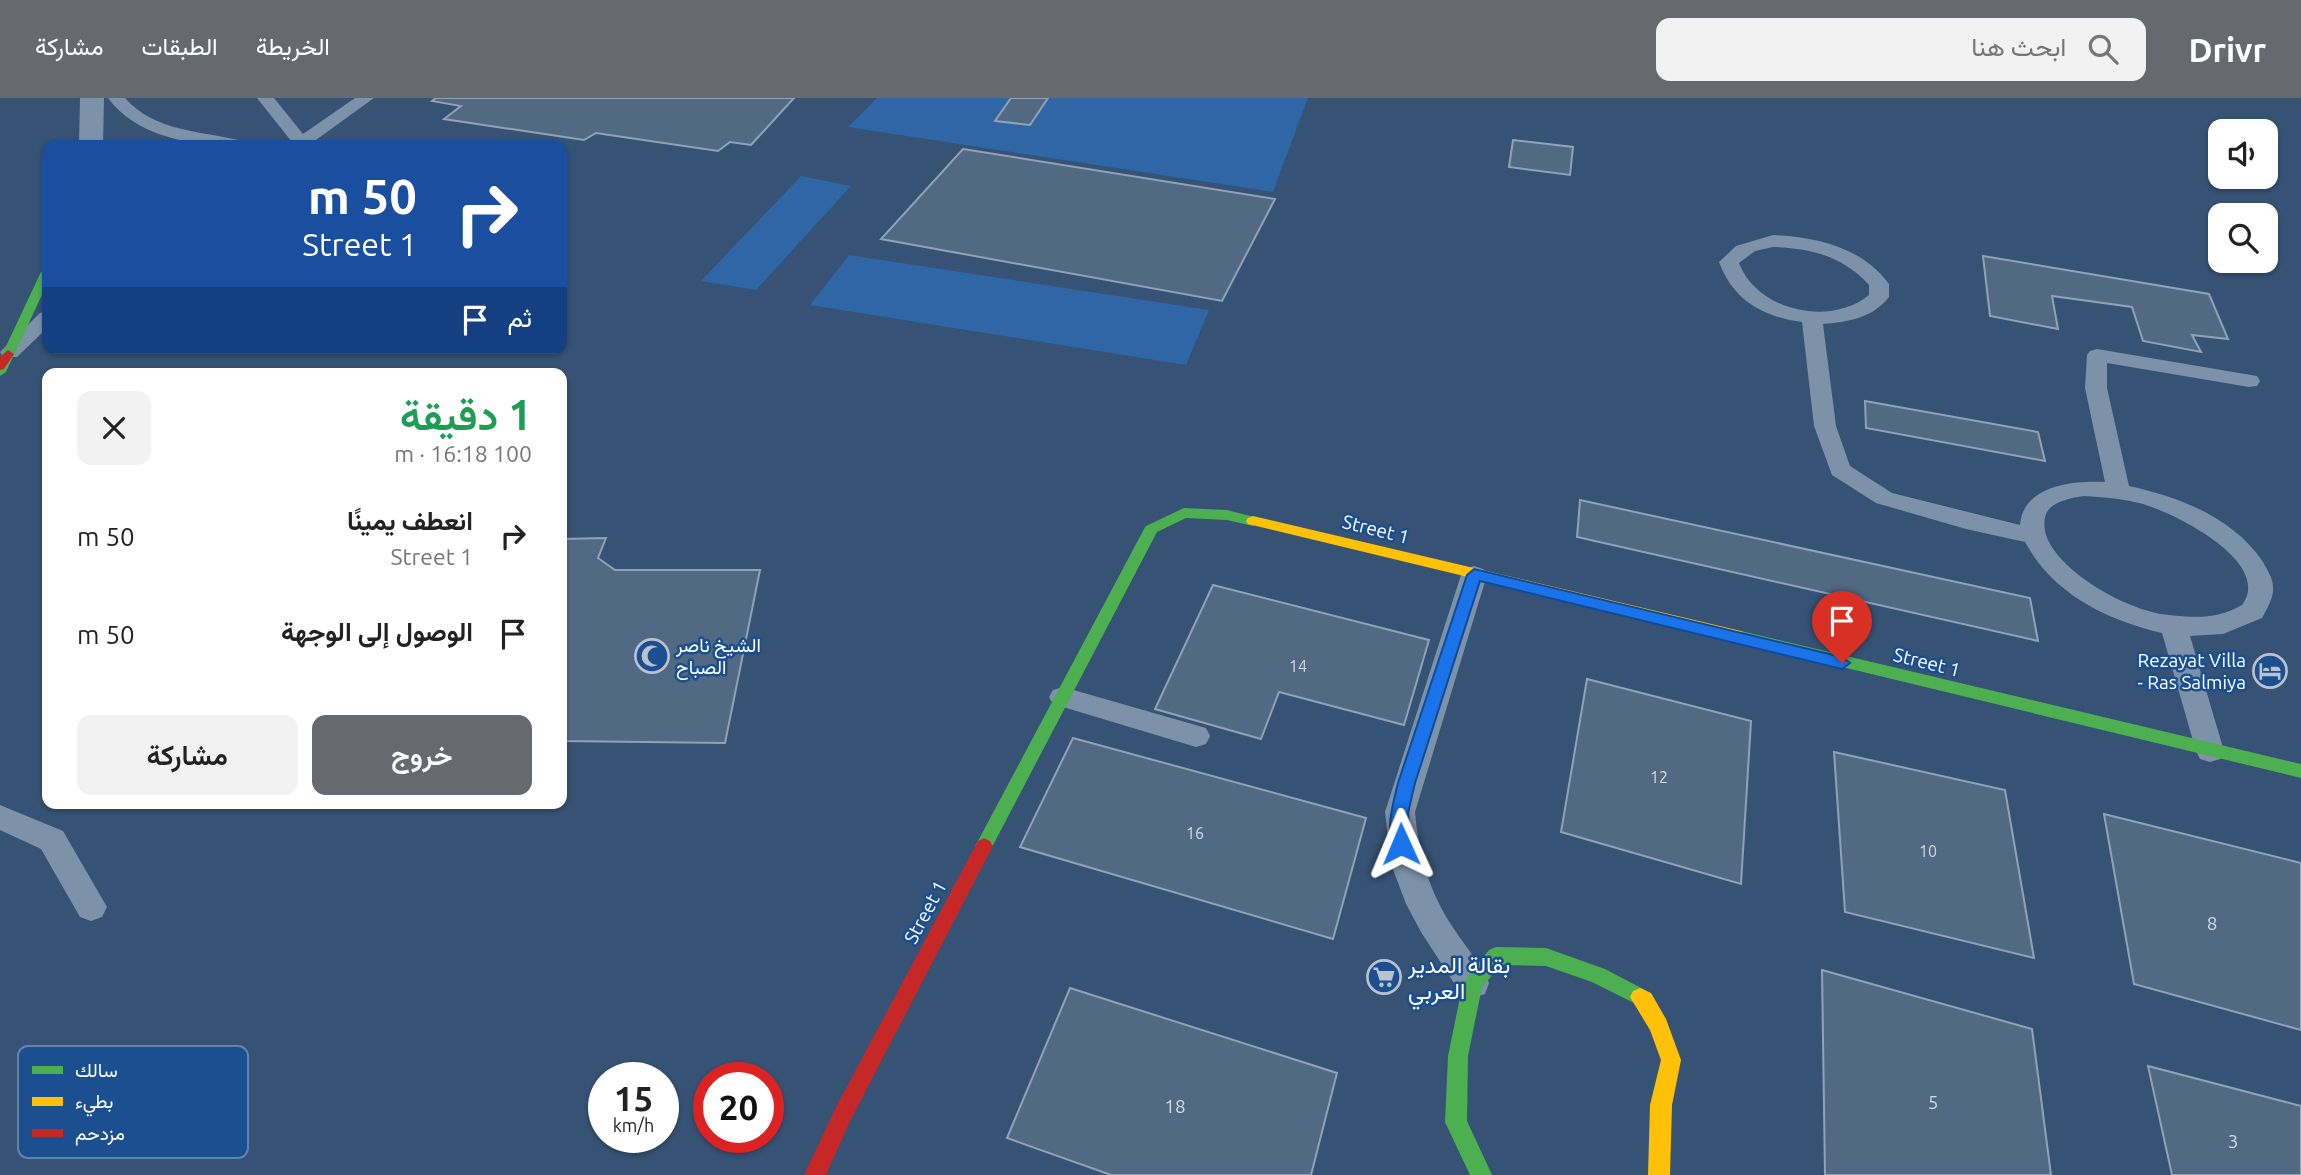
<!DOCTYPE html>
<html lang="ar">
<head>
<meta charset="utf-8">
<style>
  :root { --surface:#fff; --page:#f2f2f2; --text:#222; --muted:#767676; --accent:#666a6f }
  body { margin:0; font-family:Ubuntu,Vazirmatn,sans-serif; background:var(--page); color:var(--text); direction:rtl; height:100vh; display:flex; flex-direction:column; font-size:26px; white-space:nowrap }
  * { box-sizing:border-box; margin:0 }
  p { font-size:23px; color:var(--muted) }
  .icon { flex:none; width:38px; height:38px; fill:none; stroke:currentColor; stroke-width:2; stroke-linecap:round; stroke-linejoin:round }
  .map { position:relative; flex:1; overflow:hidden; direction:ltr }
  .details { position:absolute; left:42px; top:270px; width:525px; height:441px; display:flex; flex-direction:column; background:var(--surface); border-radius:14px; box-shadow:0 2px 5px #0004; direction:rtl }
  .details>* { flex:none }
  .top-card { position:absolute; left:42px; top:42px; width:525px; height:214px; border-radius:14px; box-shadow:0 2px 5px #0004; direction:rtl; background:#1a4fa0; color:#fff; overflow:hidden }
  .controls { position:absolute; left:2208px; top:21px; display:grid; gap:14px }
  .controls a { display:grid; place-items:center; width:70px; height:70px; border-radius:14px; background:var(--surface); box-shadow:0 2px 5px #0004; font-size:35px }
  .speed { position:absolute; left:588px; top:964px; display:flex; gap:14px; font-size:35px; font-weight:700; text-align:center }
  .speed>* { display:grid; place-content:center; width:91px; height:91px; border-radius:50%; background:var(--surface); box-shadow:0 2px 5px #0004; line-height:1 }
  .speed small { font-size:18px; font-weight:400 }
  .speed .limit { border:10px solid #d22; background:#fff; color:#111 }
  .pin { position:absolute; display:grid; place-items:center; width:60px; height:60px; color:#fff; margin:-72px -30px; border-radius:50% 50% 50% 0; rotate:-45deg; box-shadow:0 0 7px #0007 }
  .pin .icon { rotate:45deg }
  .me { position:absolute; width:77px; margin:-38px; rotate:359deg; stroke-linejoin:round; filter:drop-shadow(0 0 5px #0008) }
  .turn { display:flex; align-items:center; gap:24px; height:147px; padding:0 35px; font-size:32px }
  .turn .icon { width:91px; height:91px; stroke-width:2.5 }
  .turn b { display:block; font-size:49px; line-height:60px }
  .then { display:flex; align-items:center; height:66px; padding:0 35px; background:#0003; gap:14px; font-size:26px }
  .round { display:grid; place-items:center; flex:none; width:74px; height:74px; border-radius:14px; background:var(--page) }
  .overview { display:flex; align-items:center; justify-content:space-between; height:119px; padding:0 35px }
  h1 { font-size:42px; font-weight:600; line-height:52px; color:#1e9e55 }
  .action { display:flex; gap:14px; margin-top:auto; padding:14px 35px }
  .action a { flex:1; height:80px; border-radius:14px; background:var(--accent); color:#fff; font-size:28px; font-weight:600; line-height:80px; text-align:center }
  .action a+a { background:var(--page); color:var(--text) }
  ul { padding:0; list-style:none }
  li { display:flex; align-items:center; gap:21px; height:98px; padding:0 35px }
  li div { flex:1 }
  li b { display:block; font-size:26px }
  li em { font-style:normal }
  header { display:flex; align-items:center; gap:42px; box-sizing:border-box; height:98px; padding:0 35px; background:var(--accent); color:#fff }
  header strong { font-size:33px }
  nav { display:flex; gap:38px; margin-inline-start:auto; font-size:24px }
  .search { width:490px; height:63px; background:var(--page); display:flex; align-items:center; gap:18px; box-sizing:border-box; padding:0 24px; border-radius:14px; color:var(--muted); font-size:26px }
  .map>svg:first-child { display:block }
</style>
</head>
<body>
<header>
<strong>Drivr</strong>
<div class="search"><svg class="icon" aria-label="search" viewBox="0 0 24 24"><circle cx="10" cy="10" r="6"/><path d="M15 15l6 6"/></svg>ابحث هنا</div>
<nav><a>الخريطة</a><a>الطبقات</a><a>مشاركة</a></nav>
</header>
<div class="map">
<svg width="2301" height="1077" viewBox="0 0 2301 1077">
  <rect width="100%" height="100%" fill="#365274"/>
  <!-- green -->
  <g fill="#2f66a5">
    <path d="M877,0H1308L1273,94L848,29Z"/>
    <path d="M801,78L851,88L756,192L701,183Z"/>
    <path d="M849,157L1209,212L1186,267L810,207Z"/>
  </g>
  <!-- building -->
  <g fill="#526984" stroke="#92a2b6" stroke-width="2">
    <path d="M436,0H794L751,47L730,44L718,53L596,35L584,42L444,21L461,8L432,3Z"/>
    <path d="M1011,0H1048L1030,27L995,23Z"/>
    <path d="M1513,42L1573,49L1570,77L1509,69Z"/>
    <path d="M963,51L1275,101L1222,203L881,141Z"/>
    <path d="M1983,158L2209,196L2228,241L2192,237L2201,254L2143,243L2132,209L2052,198L2058,231L1990,218Z"/>
    <path d="M1865,303L2038,334L2045,363L1866,330Z"/>
    <path d="M1580,402L2030,500L2038,543L1577,439Z"/>
    <path d="M606,440L598,460L615,472H760L725,645L562,643V441Z"/>
    <path d="M1213,487L1429,542L1404,627L1279,594L1261,641L1155,611Z"/>
    <path d="M1587,581L1751,623L1741,786L1561,734Z"/>
    <path d="M1073,640L1366,720L1333,841L1020,749Z"/>
    <path d="M1834,654L2005,692L2034,860L1845,814Z"/>
    <path d="M2104,716L2301,765V932L2134,886Z"/>
    <path d="M1822,872L2032,931L2051,1077H1825Z"/>
    <path d="M1070,890L1337,975L1311,1077H1111L1007,1040Z"/>
    <path d="M2148,968L2301,1008V1077H2172Z"/>
  </g>
  <g fill="none" stroke-linecap="round" stroke-linejoin="round">
    <!-- lane -->
    <g fill="#7d92a8" fill-rule="evenodd">
      <path d="M108,0H125C155,34 202,33 243,43L245,47C198,49 138,41 108,0Z"/>
      <path d="M257,0H274L303,36L355,0H374L309,47H290L292,44Z"/>
      <path d="M1773,137C1816,139 1862,149 1889,186V199C1873,220 1848,224 1823,226L1836,328L1850,368L1892,395L2020,427C2023,387 2074,382 2105,384L2085,290L2087,257L2090,253L2097,251L2257,278L2260,283L2257,288L2249,289L2107,265V290L2129,388C2179,399 2233,419 2263,464C2267,472 2273,480 2273,489C2274,499 2267,511 2262,520L2223,536L2190,538L2224,653L2220,661L2210,664L2200,661L2196,653L2162,535C2107,522 2053,496 2025,444L1966,431L1876,405L1832,377L1814,328L1802,224C1763,219 1733,202 1719,164L1736,148ZM1773,149C1810,150 1843,158 1869,187V197C1830,229 1757,213 1739,165L1755,153ZM2084,398C2104,399 2124,401 2143,406C2173,415 2252,454 2248,492C2248,497 2245,503 2242,507C2218,521 2196,520 2169,517C2130,514 2059,475 2046,437C2044,429 2043,418 2049,411C2058,402 2072,400 2084,398Z"/>
      <path d="M47,213V230L17,259H3L0,254L3,251L40,215Z"/>
      <path d="M1474,468L1483,471L1487,477L1415,714C1419,758 1429,794 1454,831C1466,849 1480,865 1489,885L1485,896L1473,900L1461,896L1421,834L1406,806L1391,766L1385,714L1461,477L1465,471Z"/>
      <path d="M1063,589L1206,630L1210,638L1206,646L1196,649L1053,606L1049,599L1053,592Z"/>
      <path d="M0,707L63,733L107,809L102,819L91,823L80,819L41,751L0,732Z"/>
    </g>
    <!-- street -->
    <path fill="#7d92a8" fill-rule="evenodd" d="M80,0H104L103,47H79Z"/>
    <!-- fast -->
    <g fill="#4caf50" fill-rule="evenodd">
      <path d="M47,171V186L6,274L0,278V261L41,174Z"/>
      <path d="M1184,410L1227,412L1258,420L1260,423L1253,428L1227,422L1186,420L1157,434L990,753L984,756L978,753L975,748L978,743L1144,431L1146,428Z"/>
      <path d="M1741,533L2301,666V680L1735,543L1733,539L1735,535Z"/>
      <path d="M1496,849L1546,850L1605,871L1647,893L1650,899L1647,905L1640,908L1592,884L1546,868L1501,867L1482,889L1468,958L1467,1023L1492,1077H1470L1445,1024L1448,958L1463,885L1489,852Z"/>
    </g>
    <!-- slow -->
    <g fill="#ffc107" fill-rule="evenodd">
      <path d="M1253,418L1741,533L1749,539L1741,545L1248,426L1246,423L1248,420Z"/>
      <path d="M1640,890L1651,895L1666,921L1681,962L1672,1007L1670,1077H1648L1650,1007L1661,962L1650,932L1630,899L1633,893Z"/>
    </g>
    <!-- jam -->
    <g fill="#c62828" fill-rule="evenodd">
      <path d="M8,252L14,256L4,271L0,272V259Z"/>
      <path d="M984,740L990,743L993,748L850,1023L826,1077H804L836,1009L978,743Z"/>
    </g>
  </g>
  <!-- route -->
  <path fill="#1a73e8" stroke="#114b97" stroke-width="2" d="M1474,471L1842,559L1850,565L1842,571L1480,483L1415,685L1408,715L1410,746L1407,752L1401,754L1394,752C1385,732 1393,706 1398,685L1467,477Z"/>
  <!-- icons -->
  <defs>
    <g id="mosque-ring" transform="scale(1.75)"><circle r="9.5" fill="#1b4f8f" stroke="#b9c2ce" stroke-width="1.5"/><path d="M3.5-4.9A6 6 0 1 0 3.5 4.9A5 5 0 1 1 3.5-4.9Z" fill="#b9c2ce"/></g>
    <g id="hotel-ring" transform="scale(1.75)"><circle r="9.5" fill="#1b4f8f" stroke="#b9c2ce" stroke-width="1.5"/><path d="M-6-4.5h1.5V1H6V5H4.5V3h-9V5H-6ZM-4 0a1.8 1.8 0 1 1 3.6 0ZM.5 0V-2.5h3Q6-2.5 6 0Z" fill="#b9c2ce"/></g>
    <g id="supermarket-ring" transform="scale(1.75)"><circle r="9.5" fill="#1b4f8f" stroke="#b9c2ce" stroke-width="1.5"/><path d="M-6-5.5h2.5l.6 2H6L4.5 2H-2.5L-4.4-4H-6ZM-1.5 3.2a1.3 1.3 0 1 0 .1 0ZM3 3.2a1.3 1.3 0 1 0 .1 0Z" fill="#b9c2ce"/></g>
  </defs>
  <g fill-rule="evenodd">
    <use href="#mosque-ring" x="652" y="558"/>
    <use href="#hotel-ring" x="2270" y="573"/>
    <use href="#supermarket-ring" x="1384" y="879"/>
  </g>
  <g text-anchor="middle" dominant-baseline="central" stroke-width="5" stroke-linejoin="round" paint-order="stroke">
    <!-- number labels -->
    <g font-size="16" fill="#d4dae0">
      <text x="1298" y="568">14</text>
      <text x="1659" y="679">12</text>
      <text x="1195" y="735">16</text>
      <text x="1928" y="753">10</text>
    </g>
    <!-- street labels -->
    <g font-size="19" fill="#fff" stroke="#1b4f8f">
      <text transform="translate(1376 431) rotate(14)">Street 1</text>
      <text transform="translate(1927 564) rotate(14)">Street 1</text>
      <text transform="translate(925 814) rotate(-62)">Street 1</text>
    </g>
    <!-- poi labels -->
    <g font-size="19" fill="#fff" stroke="#1b4f8f" text-anchor="start">
      <text x="676" y="547">الشيخ ناصر<tspan x="676" dy="22">الصباح</tspan></text>
      <text x="2246" y="562" text-anchor="end">Rezayat Villa<tspan x="2246" dy="22">- Ras Salmiya</tspan></text>
    </g>
    <!-- near-number labels -->
    <g font-size="19" fill="#d4dae0">
      <text x="2212" y="825">8</text>
      <text x="1933" y="1004">5</text>
      <text x="1175" y="1008">18</text>
      <text x="2233" y="1043">3</text>
    </g>
    <!-- near-poi labels -->
    <g font-size="23" fill="#fff" stroke="#1b4f8f" text-anchor="start">
      <text x="1408" y="866">بقالة المدير<tspan x="1408" dy="26">العربي</tspan></text>
    </g>
  </g>
  <!-- legend -->
  <rect x="18" y="948" width="230" height="112" rx="10" fill="#1b4f8f" stroke="#5f84b1" stroke-width="2"/>
  <rect x="32" y="968" width="31" height="8" fill="#4caf50"/>
  <rect x="32" y="999" width="31" height="9" fill="#ffc107"/>
  <rect x="32" y="1031" width="31" height="8" fill="#c62828"/>
  <g font-size="19" fill="#fff">
    <text x="75" y="979">سالك</text>
    <text x="75" y="1010">بطيء</text>
    <text x="75" y="1042">مزدحم</text>
  </g>
</svg>
<div class="controls">
<a><svg class="icon" aria-label="sound" viewBox="0 0 24 24"><path d="M4 9h4l5-4v14l-5-4H4zM17 9q2 3 0 6"/></svg></a>
<a><svg class="icon" aria-label="search" viewBox="0 0 24 24"><circle cx="10" cy="10" r="6"/><path d="M15 15l6 6"/></svg></a>
</div>
<div class="speed"><div>15<small>km/h</small></div><div class="limit">20</div></div>
<div class="pin" style="left:1842px;top:565px;background:#d93025"><svg class="icon" aria-label="arrive" viewBox="0 0 24 24"><path d="M6 21V4h12l-3 4 3 4H6"/></svg></div>
<svg class="me" style="left:1401px;top:746px" viewBox="-20 -20 40 40"><path d="M0-17L14 15 0 8-14 15z" fill="#1a73e8" stroke="#fff" stroke-width="4"/></svg>
<div class="top-card">
<div class="turn"><svg class="icon" aria-label="right" viewBox="0 0 24 24"><path d="M7 20v-9h11M14 6l5 5-5 5"/></svg><div><b>50 m</b>Street 1</div></div>
<div class="then">ثم<svg class="icon" aria-label="arrive" viewBox="0 0 24 24"><path d="M6 21V4h12l-3 4 3 4H6"/></svg></div>
</div>
<section class="details">
<div class="overview"><div><h1>1 دقيقة</h1><p>100 m · 16:18</p></div><a class="round"><svg class="icon" aria-label="close" viewBox="0 0 24 24"><path d="M6 6l12 12M18 6L6 18"/></svg></a></div>
<ul>
<li><svg class="icon" aria-label="right" viewBox="0 0 24 24"><path d="M7 20v-9h11M14 6l5 5-5 5"/></svg><div><b>انعطف يمينًا</b><p>Street 1</p></div><em>50 m</em></li>
<li><svg class="icon" aria-label="arrive" viewBox="0 0 24 24"><path d="M6 21V4h12l-3 4 3 4H6"/></svg><div><b>الوصول إلى الوجهة</b></div><em>50 m</em></li>
</ul>
<div class="action"><a>خروج</a><a>مشاركة</a></div>
</section>
</div>
</body>
</html>
